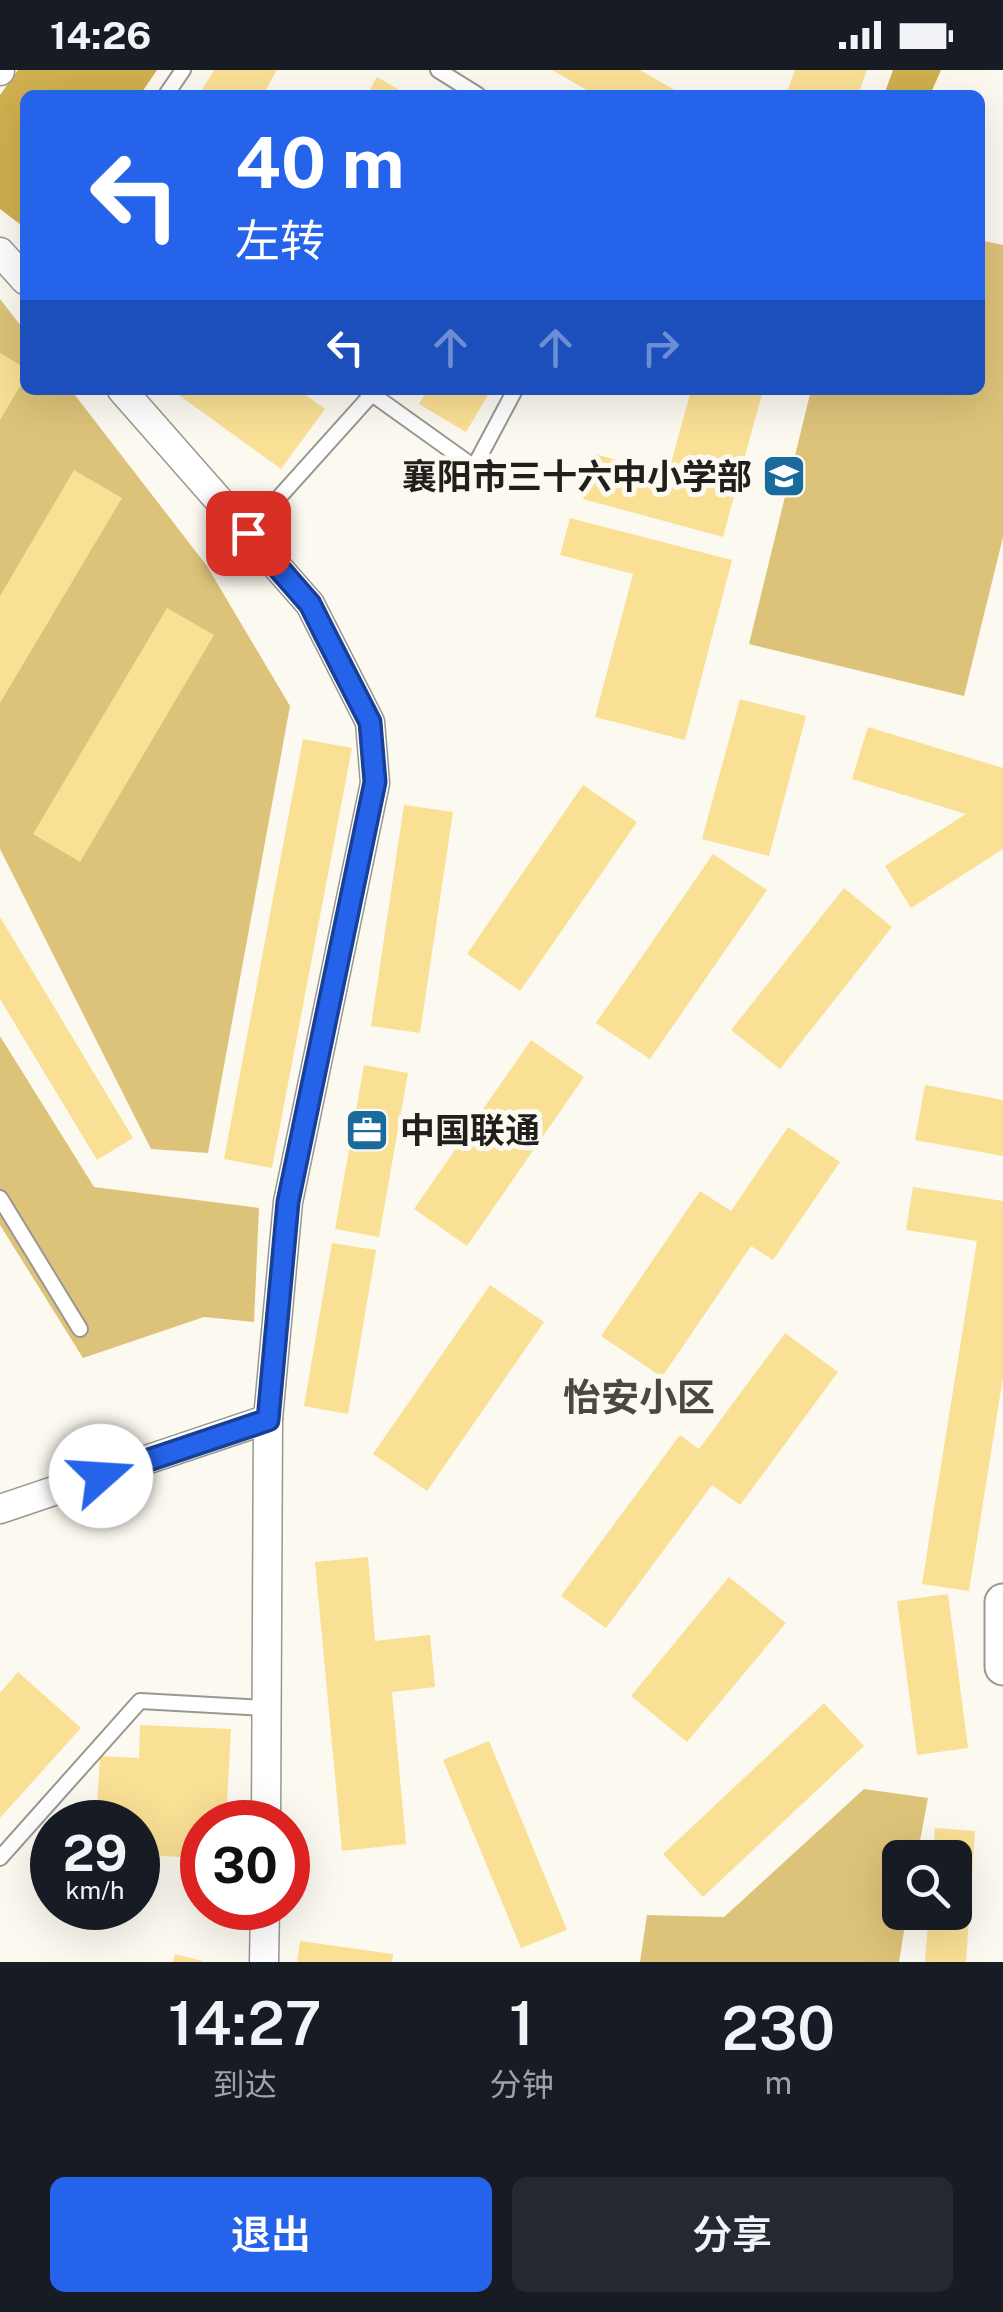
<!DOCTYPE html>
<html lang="zh">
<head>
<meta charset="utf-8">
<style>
  :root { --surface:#171b24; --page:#242831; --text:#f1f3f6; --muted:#9ea1a6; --accent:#2563eb }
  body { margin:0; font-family:"Public Sans","Noto Sans SC",sans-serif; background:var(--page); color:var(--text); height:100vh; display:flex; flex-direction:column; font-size:38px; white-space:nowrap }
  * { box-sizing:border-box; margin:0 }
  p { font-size:32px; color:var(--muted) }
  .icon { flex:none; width:55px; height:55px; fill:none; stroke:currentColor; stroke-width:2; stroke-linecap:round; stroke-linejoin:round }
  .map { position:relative; height:1892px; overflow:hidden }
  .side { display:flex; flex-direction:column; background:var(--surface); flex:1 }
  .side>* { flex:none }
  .hud { position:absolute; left:20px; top:20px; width:965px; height:305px; border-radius:15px; box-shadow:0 10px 40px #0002; background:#2563eb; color:#fff; overflow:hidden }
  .buttons { position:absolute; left:882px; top:1770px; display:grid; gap:20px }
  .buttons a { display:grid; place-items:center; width:90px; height:90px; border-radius:15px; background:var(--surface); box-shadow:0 10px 40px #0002; font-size:50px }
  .speed { position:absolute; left:30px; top:1730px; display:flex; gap:20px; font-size:50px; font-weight:700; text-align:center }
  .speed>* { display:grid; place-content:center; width:130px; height:130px; border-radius:50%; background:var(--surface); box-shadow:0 10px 40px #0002; line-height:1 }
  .speed small { font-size:25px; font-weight:400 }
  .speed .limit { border:15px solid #d22; background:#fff; color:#111 }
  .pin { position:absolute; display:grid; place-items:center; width:85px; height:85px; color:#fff; margin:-42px; border-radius:20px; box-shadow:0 5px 15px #0006 }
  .me { position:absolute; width:110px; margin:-55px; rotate:71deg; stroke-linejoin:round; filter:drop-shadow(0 0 8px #0008) }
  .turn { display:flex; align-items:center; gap:35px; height:210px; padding:0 50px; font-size:45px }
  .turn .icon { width:130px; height:130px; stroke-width:2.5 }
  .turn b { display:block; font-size:70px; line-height:85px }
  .lanes { display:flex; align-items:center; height:95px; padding:0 50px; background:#0003; justify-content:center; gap:50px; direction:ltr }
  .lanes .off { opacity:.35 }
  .eta { display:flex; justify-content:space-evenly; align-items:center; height:170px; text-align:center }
  .eta b { font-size:60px; font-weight:600; line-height:70px }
  .action { display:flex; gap:20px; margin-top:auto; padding:20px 50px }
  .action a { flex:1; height:115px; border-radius:15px; background:var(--accent); color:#fff; font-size:40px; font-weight:600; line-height:115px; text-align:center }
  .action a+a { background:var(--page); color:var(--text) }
  .status { display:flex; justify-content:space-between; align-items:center; height:70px; padding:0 50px; background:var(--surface); direction:ltr }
  .status svg { height:28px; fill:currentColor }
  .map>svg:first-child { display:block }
</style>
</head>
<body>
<div class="status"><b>14:26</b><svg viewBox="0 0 49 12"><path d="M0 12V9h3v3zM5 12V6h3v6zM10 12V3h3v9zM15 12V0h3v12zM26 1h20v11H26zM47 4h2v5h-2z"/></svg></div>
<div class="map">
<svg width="1003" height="1892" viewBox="0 0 1003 1892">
  <rect width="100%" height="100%" fill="#fcf9f0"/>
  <!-- green -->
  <g fill="#ddc379">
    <path d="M980,170L1003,175V467L964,626L749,574L811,320H980Z"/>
    <path d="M0,229L25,261V320H71L207,496L290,636L208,1083L151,1079L0,779Z"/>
    <path d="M0,966L94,1117L259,1138L254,1252L204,1247L83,1288L0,1155Z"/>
    <path d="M864,1719L928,1728L917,1787L900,1788V1842L907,1843L899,1892H640L647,1845L724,1847Z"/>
  </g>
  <!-- forest -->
  <g fill="#d0b04f">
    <path d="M18,0H157L140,25H25V158L0,139V25Z"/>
    <path d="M893,0H941L930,25H884Z"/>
  </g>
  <!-- building -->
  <g fill="#fae095">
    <path d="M214,0H277L263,25H199Z"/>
    <path d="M552,0H640L683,25H595Z"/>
    <path d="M795,0H867L858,25H786Z"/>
    <path d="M377,7L408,25H367Z"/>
    <path d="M0,283L25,298V308L0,350Z"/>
    <path d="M172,320H299L325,339L281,399Z"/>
    <path d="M427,320H491L466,362L419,334Z"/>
    <path d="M691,320H763L723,467L583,429L595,384L668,404Z"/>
    <path d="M74,400L122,428L0,633V526Z"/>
    <path d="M570,448L732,490L685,670L595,647L633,504L560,485Z"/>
    <path d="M167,538L214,565L80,792L33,764Z"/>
    <path d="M740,629L806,646L769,786L702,769Z"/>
    <path d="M868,657L1003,698V779L911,838L885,796L966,744L852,709Z"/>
    <path d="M303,669L352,678L272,1098L224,1089Z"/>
    <path d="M583,715L637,752L520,921L467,884Z"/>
    <path d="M404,735L453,742L420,963L371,956Z"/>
    <path d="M713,784L767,820L650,989L596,953Z"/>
    <path d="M844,818L892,857L780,999L731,960Z"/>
    <path d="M0,847L133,1068L97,1090L0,929Z"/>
    <path d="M531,970L584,1007L467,1176L414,1139Z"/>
    <path d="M364,995L408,1003L379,1167L335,1159Z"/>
    <path d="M925,1015L1003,1030V1086L915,1070Z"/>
    <path d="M788,1057L840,1092L773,1190L751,1176L662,1307L601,1266L700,1121L731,1141Z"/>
    <path d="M913,1117L1003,1131V1307L969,1521L922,1514L977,1171L906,1160Z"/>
    <path d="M332,1173L376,1180L348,1344L304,1336Z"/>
    <path d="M490,1215L544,1252L427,1421L373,1384Z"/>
    <path d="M785,1263L838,1302L740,1435L712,1415L606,1558L561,1526L680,1365L699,1379Z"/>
    <path d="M368,1487L375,1571L430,1565L435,1617L392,1622L406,1774L342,1781L315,1492Z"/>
    <path d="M729,1507L786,1553L687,1672L631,1626Z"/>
    <path d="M948,1524L968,1678L917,1685L897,1531Z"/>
    <path d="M18,1602L81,1658L0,1748V1623Z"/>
    <path d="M824,1633L864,1676L703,1827L663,1784Z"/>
    <path d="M140,1655L231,1659L226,1752H202V1788L138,1785V1752H96L100,1686L139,1688Z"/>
    <path d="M489,1671L567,1860L521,1878L443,1690Z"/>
    <path d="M935,1758L975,1761L966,1892H925L929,1842H955V1788H933Z"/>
    <path d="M300,1871L393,1884L392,1892H297Z"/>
    <path d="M175,1884L202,1891V1892H173Z"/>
  </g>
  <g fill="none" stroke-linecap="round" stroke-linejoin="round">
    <!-- service casing -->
    <g stroke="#9a978f" stroke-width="18">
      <g id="service">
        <path d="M438,0L478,25"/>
        <path d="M166,25L183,0"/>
        <path d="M372,324L474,397L515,320"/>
        <path d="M247,463L372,324L365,320"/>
        <path d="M0,1128L80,1259"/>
        <path d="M0,1788L140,1631L266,1638"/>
      </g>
    </g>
    <!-- minor casing -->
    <g stroke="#9a978f" stroke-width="31">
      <g id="minor">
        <path d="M0,1V0"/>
        <path d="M0,182L25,210"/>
        <path d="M122,320L310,534L370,652L375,713L288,1132L268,1349L266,1752"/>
        <path d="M0,1439L268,1349"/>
        <path d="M264,1892L265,1838"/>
      </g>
    </g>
    <!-- tertiary casing -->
    <g stroke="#9a978f" stroke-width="39">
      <path id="tertiary" d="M1003,1532V1597"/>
    </g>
    <!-- service -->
    <use href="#service" stroke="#fff" stroke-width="14"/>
    <!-- minor -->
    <use href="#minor" stroke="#fff" stroke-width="28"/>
    <!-- tertiary -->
    <use href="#tertiary" stroke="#fff" stroke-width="35"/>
  </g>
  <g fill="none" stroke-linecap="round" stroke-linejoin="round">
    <!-- route casing -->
    <g stroke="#184099" stroke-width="25">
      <path id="route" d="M101,1406L268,1350L288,1132L375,712L370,652L325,564L310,534L248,463"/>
    </g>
    <!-- route -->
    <use href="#route" stroke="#2563eb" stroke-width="18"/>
  </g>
  <!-- icons -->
  <defs>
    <g id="school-square" transform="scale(2.25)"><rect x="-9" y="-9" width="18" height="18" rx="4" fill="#186b9c" stroke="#fcf9f0"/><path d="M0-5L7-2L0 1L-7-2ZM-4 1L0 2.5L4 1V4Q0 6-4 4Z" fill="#fff"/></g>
    <g id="office-square" transform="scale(2.25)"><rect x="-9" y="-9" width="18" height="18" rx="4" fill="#186b9c" stroke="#fcf9f0"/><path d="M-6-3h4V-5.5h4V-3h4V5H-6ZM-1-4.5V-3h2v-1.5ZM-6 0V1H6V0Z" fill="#fff"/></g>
  </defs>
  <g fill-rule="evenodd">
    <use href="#school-square" x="784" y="406"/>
    <use href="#office-square" x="367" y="1060"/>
  </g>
  <g text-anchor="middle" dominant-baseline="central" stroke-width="10" stroke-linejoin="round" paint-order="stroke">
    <!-- poi labels -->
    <g font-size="35" font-weight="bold" fill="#201f1c" stroke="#fcf9f0" text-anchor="end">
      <text x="752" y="406">襄阳市三十六中小学部</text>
      <text x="400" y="1060" text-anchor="start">中国联通</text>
    </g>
    <!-- neighbourhood labels -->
    <g font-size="38" font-weight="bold" fill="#4a4841" stroke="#fcf9f0">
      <text x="639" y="1327">怡安小区</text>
    </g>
  </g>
</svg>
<div class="buttons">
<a><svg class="icon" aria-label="search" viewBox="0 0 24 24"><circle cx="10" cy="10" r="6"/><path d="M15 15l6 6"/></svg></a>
</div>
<div class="speed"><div>29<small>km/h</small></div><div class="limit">30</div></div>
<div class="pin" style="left:248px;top:463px;background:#d93025"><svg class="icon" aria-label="arrive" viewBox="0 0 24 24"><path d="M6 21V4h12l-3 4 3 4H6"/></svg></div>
<svg class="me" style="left:101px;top:1406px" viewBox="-20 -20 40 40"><circle r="19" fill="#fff"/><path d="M0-13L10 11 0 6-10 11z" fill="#2563eb"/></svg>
<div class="hud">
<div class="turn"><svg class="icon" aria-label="left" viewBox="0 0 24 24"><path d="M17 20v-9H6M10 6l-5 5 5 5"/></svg><div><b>40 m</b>左转</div></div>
<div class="lanes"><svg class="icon" aria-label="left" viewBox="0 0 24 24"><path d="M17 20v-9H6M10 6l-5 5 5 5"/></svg><svg class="icon off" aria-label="ahead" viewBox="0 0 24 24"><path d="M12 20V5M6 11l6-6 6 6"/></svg><svg class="icon off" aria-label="ahead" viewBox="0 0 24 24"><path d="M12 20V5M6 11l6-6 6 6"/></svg><svg class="icon off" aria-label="right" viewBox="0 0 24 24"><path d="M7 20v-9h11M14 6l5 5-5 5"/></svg></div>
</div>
</div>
<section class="side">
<div class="eta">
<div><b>14:27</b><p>到达</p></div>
<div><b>1</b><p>分钟</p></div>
<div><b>230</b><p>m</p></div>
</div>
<div class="action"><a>退出</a><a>分享</a></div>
</section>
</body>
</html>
